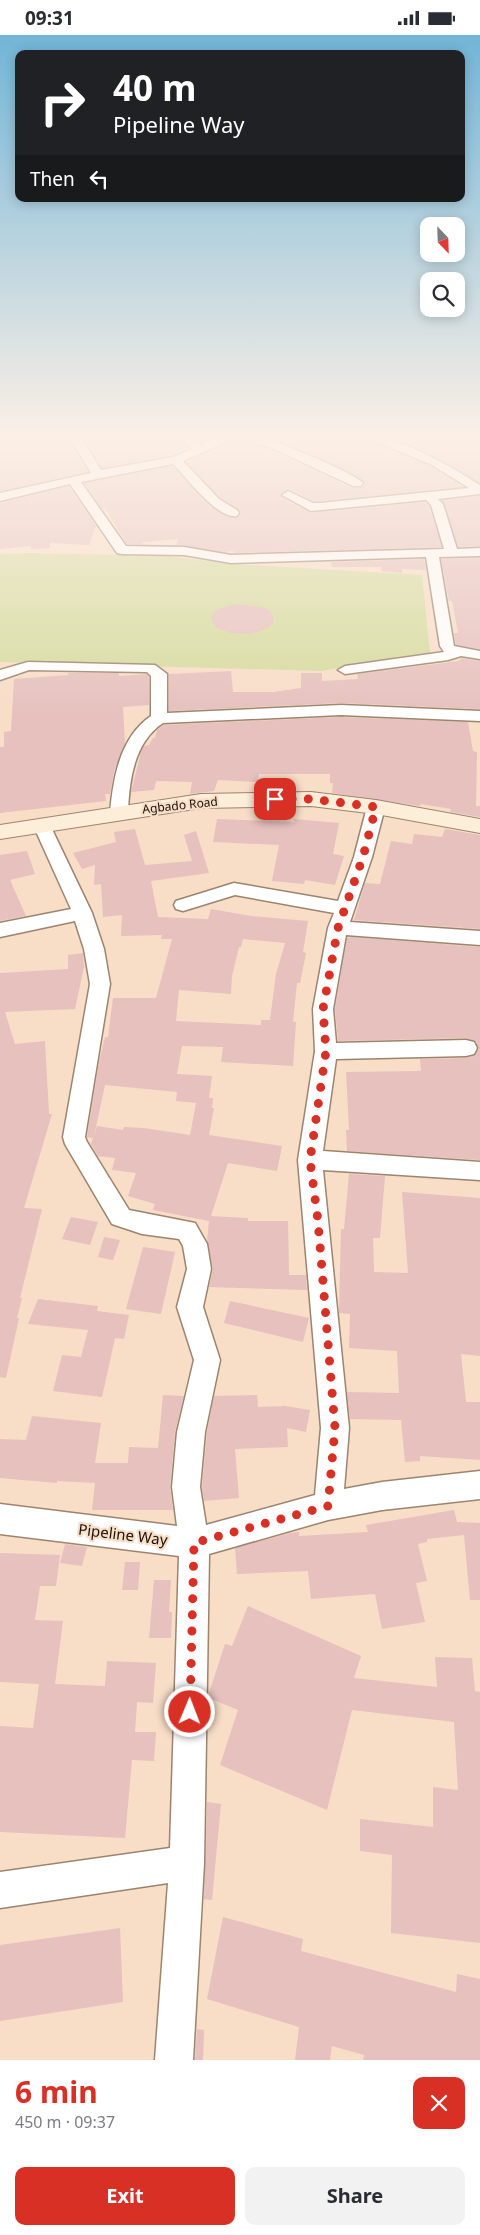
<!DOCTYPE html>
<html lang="en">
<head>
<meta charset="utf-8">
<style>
  :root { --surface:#fff; --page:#f2f2f3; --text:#2b2b33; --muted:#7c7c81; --accent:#d93025 }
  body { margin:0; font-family:"Noto Sans",sans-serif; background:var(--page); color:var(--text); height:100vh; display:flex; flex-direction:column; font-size:19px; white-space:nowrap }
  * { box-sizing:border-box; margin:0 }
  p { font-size:16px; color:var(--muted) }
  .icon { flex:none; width:28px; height:28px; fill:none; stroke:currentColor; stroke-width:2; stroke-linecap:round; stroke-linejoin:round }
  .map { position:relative; height:2025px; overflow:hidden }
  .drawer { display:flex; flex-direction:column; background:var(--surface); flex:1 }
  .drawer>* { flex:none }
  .hud { position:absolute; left:15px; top:15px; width:450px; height:152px; border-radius:10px; box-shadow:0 2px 12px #0003; background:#202124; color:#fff; overflow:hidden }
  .needle { width:32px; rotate:157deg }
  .tools { position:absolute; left:420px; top:182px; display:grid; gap:10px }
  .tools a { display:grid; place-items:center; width:45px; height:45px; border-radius:10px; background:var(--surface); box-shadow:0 2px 12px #0003; font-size:25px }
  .pin { position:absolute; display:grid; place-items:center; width:42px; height:42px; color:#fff; margin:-21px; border-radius:10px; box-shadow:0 2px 8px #0006 }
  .me { position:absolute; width:55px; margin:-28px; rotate:1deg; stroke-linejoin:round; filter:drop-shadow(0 0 4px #0008) }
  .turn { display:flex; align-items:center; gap:18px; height:105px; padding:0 15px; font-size:22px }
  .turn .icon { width:65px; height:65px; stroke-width:2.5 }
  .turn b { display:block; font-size:35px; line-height:42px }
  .then { display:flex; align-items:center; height:48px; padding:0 15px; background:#0003; gap:10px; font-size:19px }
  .round { display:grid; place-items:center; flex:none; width:52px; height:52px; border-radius:10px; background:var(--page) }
  .head { display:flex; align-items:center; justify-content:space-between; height:85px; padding:0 15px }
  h1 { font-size:30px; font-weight:700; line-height:38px; color:var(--accent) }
  .action { display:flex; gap:10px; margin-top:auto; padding:10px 15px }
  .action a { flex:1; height:58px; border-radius:10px; background:var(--accent); color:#fff; font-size:20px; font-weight:700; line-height:58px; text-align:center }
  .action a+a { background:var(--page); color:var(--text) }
  .status { display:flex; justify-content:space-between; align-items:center; height:35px; padding:0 25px; background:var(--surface); direction:ltr }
  .status svg { height:14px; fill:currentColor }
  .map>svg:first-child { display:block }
</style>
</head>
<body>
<div class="status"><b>09:31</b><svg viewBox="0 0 49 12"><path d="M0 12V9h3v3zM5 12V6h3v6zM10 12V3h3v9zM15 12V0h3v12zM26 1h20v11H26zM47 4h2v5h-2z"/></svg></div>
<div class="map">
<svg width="480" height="2025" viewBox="0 0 480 2025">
  <rect width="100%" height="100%" fill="#f8ddc7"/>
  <!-- green -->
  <path fill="#d5dc9f" d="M29,518L166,521L232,529L422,540L430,618L321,636L0,627V519Z"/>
  <!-- building -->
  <g fill="#e6c1be" fill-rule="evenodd">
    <path d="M13,399H63L88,437L0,456V407L12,406Z"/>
    <path d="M79,399H172L188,413L172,420L102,433L87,407Z"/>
    <path d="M189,399H224L201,408Z"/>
    <path d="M258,399H357L431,432L463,452L320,466H313L289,454L280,461L311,478L425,467L429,471L442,512L235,518L233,516L223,517L176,510L178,504L143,507V509H127L104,472L103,475L84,448L172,431L211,471L229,482L237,483L241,479L239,474L220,463L186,427L238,404L273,416L352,453H361L365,449L357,441L328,427Z"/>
    <path d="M375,399H467L480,408V448L422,415Z"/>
    <path d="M69,451L96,491L89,510L50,508V513L31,514V511L0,514V468Z"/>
    <path d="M480,461V511L458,512L442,465Z"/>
    <path d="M480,523V614L456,610L454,598H458L452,566H449L441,524Z"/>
    <path d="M424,524L426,535L402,534V538L381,536L382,532H332L331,527Z"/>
    <path d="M238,569L266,573L272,578L274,583L273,588L268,593L251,599L230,598L215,592L211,582L214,577L220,573Z"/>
    <path d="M461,623L480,626V674L341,668L169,676V639L231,636L233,657H273L301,653V638H322V646L358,644L357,639L459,626Z"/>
    <path d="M68,638H119V641L147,639L149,642V670L123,672L125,709L114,737L110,759H105L106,766L0,778V712H4V697L11,696L14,644L68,640Z"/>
    <path d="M341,682L468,687L473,716L477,717L476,771H480V782L450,777L451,774L421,769L420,771L332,758L333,748H330V739H259L258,747L218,745L214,756L190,759L192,747L156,746L154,755L131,757L141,717L144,711L149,710L153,703H155L157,695L164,690Z"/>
    <path d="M217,784L294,787V784L339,788L333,819L344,821L335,850L305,845L304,849L272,846L279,810L213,807Z"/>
    <path d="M135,794L145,830L192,826L184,800L196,796L209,838L151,846L158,882L208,884L211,874L251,881L308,886L303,917L306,918L300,948H297L293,987H296L293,1031L221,1027L223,1012L182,1011L177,1039L212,1041L209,1063H213L212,1073H214L209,1100L282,1111L277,1136L228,1128L211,1181L248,1183V1186H288L289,1240H306L307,1255L209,1252L213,1234L207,1206L209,1186L153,1175L155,1169L128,1161L136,1138L112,1135L115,1123L98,1121L91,1109L93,1103L87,1102L99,1027L105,1002H108L113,963H156L172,904H161L162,900L121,901L122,880L103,882L101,849L94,850L95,830L82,834L73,818L116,807L114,797ZM243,904L285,908L276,939L270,985H261V990L176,986L179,955L231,959L232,941L239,912H241ZM105,1050L177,1057L176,1066L196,1068L190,1100L144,1093L124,1092L123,1095L97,1091L94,1101Z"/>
    <path d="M445,794L480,800V894L354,885L365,848L380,849L391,806L412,809L414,799L442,802Z"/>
    <path d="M27,816L35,839L10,845L26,881L0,886V820Z"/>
    <path d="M352,902L480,912V1125L347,1116L346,1095H349L346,1037L421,1036L420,1024L466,1023L474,1021L479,1014L476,1006L466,1003L338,1006L335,974L347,903Z"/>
    <path d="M83,918L84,932L75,974L5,977L15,1009L45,1006L49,1079H52L24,1173L42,1174L20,1263H22L17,1283H19L6,1343L0,1342V938L68,934V920Z"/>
    <path d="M349,1139L385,1141L380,1203H373L374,1237L408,1238L402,1157L480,1163V1321L461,1319L466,1367H480V1425L420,1421V1426L405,1427L401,1385L350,1384L347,1357L399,1358L397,1316L349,1313L350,1279L339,1278L341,1194H344Z"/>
    <path d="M71,1182L98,1187L90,1210L62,1204Z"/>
    <path d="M104,1202L120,1205L113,1225L98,1222Z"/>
    <path d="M143,1212L175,1217L161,1279L126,1274Z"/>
    <path d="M38,1264L98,1271L97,1276L129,1280L124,1304L115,1303L102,1362L53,1356L62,1320L81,1322L88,1295L28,1289Z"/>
    <path d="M230,1266L309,1283L303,1307L224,1288Z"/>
    <path d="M163,1360L184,1361L175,1397L170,1452L173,1475H92L95,1448L57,1446V1448L0,1443V1404L26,1405L32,1381L101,1388L95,1428H128L129,1412L158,1413Z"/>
    <path d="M257,1360L258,1372L285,1371L310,1375L306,1397L287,1393L288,1412L235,1414L239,1463L204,1466L202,1452L207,1397L214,1361Z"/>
    <path d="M454,1475L457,1487L480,1488V1565H470L464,1500L427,1504V1507L418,1509L427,1546L416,1548L425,1587L382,1594L375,1559L311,1564L308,1536L237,1539L235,1513L290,1498L299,1497V1501L368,1497L366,1490Z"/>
    <path d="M65,1509L87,1512L82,1531L60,1528Z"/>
    <path d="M0,1518L60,1520L56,1551H40L35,1585L63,1586L55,1649L105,1651L107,1626L156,1628L153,1668L137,1667L135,1697H156L154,1726L132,1725L125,1803L0,1797V1691L33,1693L39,1649L0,1647Z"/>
    <path d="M125,1527H140L138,1555H122Z"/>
    <path d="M154,1545H171L169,1577H172L171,1603H149Z"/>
    <path d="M248,1571L361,1621L354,1643L437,1652L435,1622L472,1623L475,1656L480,1657V1908L391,1898L392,1820L360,1816V1784L433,1792V1752L458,1755L454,1687L352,1675L327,1775L220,1730L238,1675L209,1663V1658L225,1609L232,1611Z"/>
    <path d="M207,1767L221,1769L212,1865L204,1864Z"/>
    <path d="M223,1882L303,1904L301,1916L456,1957L457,1939L480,1944V2025H363L364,2020L332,2011L330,2025H295L299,1992L207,1964Z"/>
    <path d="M120,1893L123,1967L0,1986V1910Z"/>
    <path d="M197,1994L204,1995L203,2025H195Z"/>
  </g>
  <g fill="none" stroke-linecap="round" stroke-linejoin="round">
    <!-- minor casing -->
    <g stroke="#9c846f" stroke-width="3">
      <g id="minor">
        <path d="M65,399H76L85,408L101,435L173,422L192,414L174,399H186L201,410C218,402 231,397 250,399C264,400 355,438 363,448L361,451H353L274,414L238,402L183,426L219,464L237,475L239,478L237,481C218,485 186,442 173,429L81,447L126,511L184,512L231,520L444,514L431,470L426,465L311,476L282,460L288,456L313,468H320L469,453L432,430L359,399C396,399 448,430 480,450V459L438,464L443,469L457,514L480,513V521L439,522L454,611L480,616V624L461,621L448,625L345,639L338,635L345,631L444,617L440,611L426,522L231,528L184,520L122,519L117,518L70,449L0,466V458L91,438L74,410Z"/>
        <path d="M28,627L155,630L167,639V678L341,670L480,676V686L341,680L163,688C134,707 129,746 128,778L125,782H113L110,778C113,743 120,702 151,681V641L147,637L29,635L0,645V635Z"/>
        <path d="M376,767L382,768L385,772L372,822L350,887L480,896V910L346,900L333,974L336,1008L466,1005L474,1007L477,1013L474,1019L466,1021L336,1024L323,1116L480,1127V1145L323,1135L349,1393L344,1454L382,1447L480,1436V1464L382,1475L328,1485L209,1519L204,1828L193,2025H155L168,1848L0,1873V1837L170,1813L179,1521L0,1499V1469L177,1491L172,1452L177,1397L194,1325L177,1272L187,1234L183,1211L179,1204L142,1199L112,1189L65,1109L63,1102L90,949L84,914L75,886L0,902V888L71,874L34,792L37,788H49L92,878L104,914L110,949L85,1102L87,1107L129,1175L195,1188L207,1209L211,1234L203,1272L220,1325L205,1397L200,1452L206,1490L315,1460L321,1393L298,1125L315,1016L313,974L328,893L334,878L235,860L183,876L176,874L174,870L176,866L234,848L338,866L354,822L367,772L370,768Z"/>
      </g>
    </g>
    <!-- secondary casing -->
    <g stroke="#9c846f" stroke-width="2">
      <path id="secondary" d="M311,757L376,765L480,784V798L376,779L311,771L201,773L0,804V790L201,759Z"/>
    </g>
    <!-- minor -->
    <use href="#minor" fill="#fff" fill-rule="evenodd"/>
    <!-- secondary -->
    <use href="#secondary" fill="#fdeeda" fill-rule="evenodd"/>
  </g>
  <!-- sky -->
  <linearGradient id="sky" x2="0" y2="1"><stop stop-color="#71b5d7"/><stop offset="0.59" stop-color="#fcf0e6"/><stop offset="1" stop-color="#fcf0e6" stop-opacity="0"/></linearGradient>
  <rect width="480" height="682" fill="url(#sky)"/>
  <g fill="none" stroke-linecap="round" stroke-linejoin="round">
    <!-- route -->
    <path stroke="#d93025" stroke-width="9" stroke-dasharray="0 16.2" d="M190,1677L194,1508L328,1471L335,1393L318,1186L310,1125L326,1016L323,974L338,893L363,822L376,772L311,764H275"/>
  </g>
  <g text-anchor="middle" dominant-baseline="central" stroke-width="4.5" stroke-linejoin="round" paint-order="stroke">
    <!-- street labels -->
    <g font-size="12" fill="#1a1109" stroke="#f8ddc7">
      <text transform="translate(180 770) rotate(-6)">Agbado Road</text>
    </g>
    <!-- near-street labels -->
    <g font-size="15" fill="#1a1109" stroke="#f8ddc7">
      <text transform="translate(123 1499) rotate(7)">Pipeline Way</text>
    </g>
  </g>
</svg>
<div class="tools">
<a><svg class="needle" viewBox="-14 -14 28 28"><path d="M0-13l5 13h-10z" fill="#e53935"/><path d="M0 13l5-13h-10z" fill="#7c7c81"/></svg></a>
<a><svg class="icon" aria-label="search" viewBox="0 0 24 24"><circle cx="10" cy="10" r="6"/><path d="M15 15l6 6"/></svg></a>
</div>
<div class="pin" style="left:275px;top:764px;background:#d93025"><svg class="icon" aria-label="arrive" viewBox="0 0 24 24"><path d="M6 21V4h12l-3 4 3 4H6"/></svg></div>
<svg class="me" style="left:190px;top:1677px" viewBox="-20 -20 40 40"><circle r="17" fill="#d93025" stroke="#fff" stroke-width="3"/><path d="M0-11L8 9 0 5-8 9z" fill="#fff"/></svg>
<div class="hud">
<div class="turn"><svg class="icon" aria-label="right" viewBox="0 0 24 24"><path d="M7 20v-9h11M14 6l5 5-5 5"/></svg><div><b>40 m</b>Pipeline Way</div></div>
<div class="then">Then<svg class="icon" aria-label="left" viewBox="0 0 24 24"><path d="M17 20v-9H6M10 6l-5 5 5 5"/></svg></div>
</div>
</div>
<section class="drawer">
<div class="head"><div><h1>6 min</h1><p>450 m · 09:37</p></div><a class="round" style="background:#d93025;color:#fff"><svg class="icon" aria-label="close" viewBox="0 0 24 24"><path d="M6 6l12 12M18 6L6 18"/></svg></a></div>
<div class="action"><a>Exit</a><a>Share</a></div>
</section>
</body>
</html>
